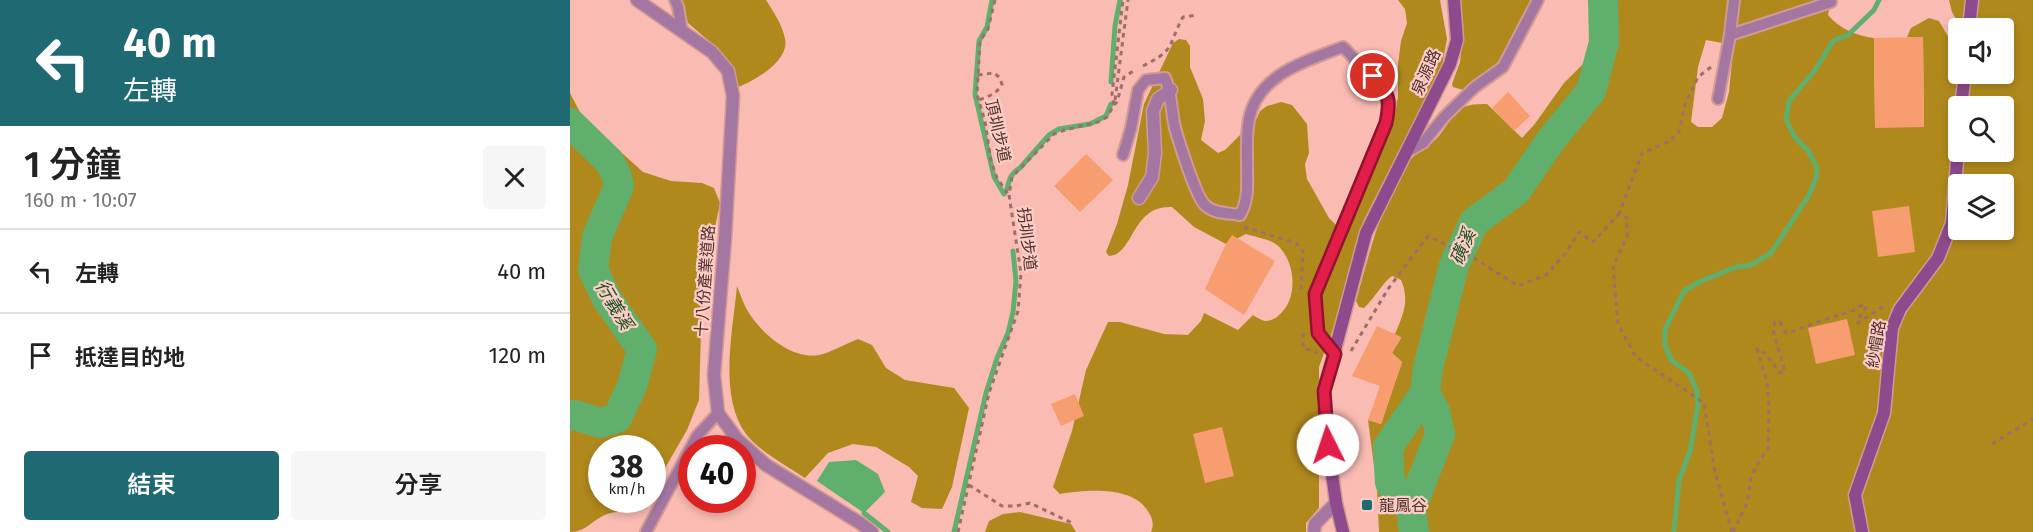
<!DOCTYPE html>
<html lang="zh-TW">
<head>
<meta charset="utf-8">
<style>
  :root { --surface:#fff; --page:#f6f6f6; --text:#222; --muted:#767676; --line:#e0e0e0; --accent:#1e6972 }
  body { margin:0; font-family:"Fira Sans","Noto Sans TC",sans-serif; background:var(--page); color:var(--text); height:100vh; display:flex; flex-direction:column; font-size:22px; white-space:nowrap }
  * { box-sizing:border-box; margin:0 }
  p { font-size:20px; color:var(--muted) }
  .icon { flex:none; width:33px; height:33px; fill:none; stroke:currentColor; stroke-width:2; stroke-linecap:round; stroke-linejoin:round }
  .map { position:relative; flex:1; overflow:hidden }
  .side { display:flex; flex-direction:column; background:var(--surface); width:570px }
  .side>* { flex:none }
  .guide { background:#1e6972; color:#fff; overflow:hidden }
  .tools { position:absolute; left:1378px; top:18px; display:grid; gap:12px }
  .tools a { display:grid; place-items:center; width:66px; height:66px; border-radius:6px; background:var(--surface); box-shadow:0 3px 9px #0003; font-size:30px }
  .speed { position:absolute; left:18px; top:435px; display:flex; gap:12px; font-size:30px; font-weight:700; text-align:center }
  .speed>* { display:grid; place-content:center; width:78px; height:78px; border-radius:50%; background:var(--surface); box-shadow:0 3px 9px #0003; line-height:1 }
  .speed small { font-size:15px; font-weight:400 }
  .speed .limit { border:9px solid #d22; background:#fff; color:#111 }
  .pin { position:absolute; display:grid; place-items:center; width:51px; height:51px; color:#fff; margin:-26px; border:3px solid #fff; border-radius:50%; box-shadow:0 2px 6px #0007 }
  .me { position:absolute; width:66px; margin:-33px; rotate:356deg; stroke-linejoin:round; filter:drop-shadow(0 0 4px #0008) }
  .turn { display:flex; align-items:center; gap:21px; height:126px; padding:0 24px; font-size:27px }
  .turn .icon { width:78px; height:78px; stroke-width:2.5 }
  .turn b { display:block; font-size:42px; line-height:51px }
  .round { display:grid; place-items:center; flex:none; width:63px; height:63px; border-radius:6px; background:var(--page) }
  .summary { display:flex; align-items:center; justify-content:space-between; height:102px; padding:0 24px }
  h1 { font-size:36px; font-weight:600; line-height:45px }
  .primary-button { display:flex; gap:12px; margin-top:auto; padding:12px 24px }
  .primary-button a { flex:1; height:69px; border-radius:6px; background:var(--accent); color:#fff; font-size:24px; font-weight:600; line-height:69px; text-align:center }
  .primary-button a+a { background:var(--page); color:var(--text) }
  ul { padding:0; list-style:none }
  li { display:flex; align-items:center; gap:18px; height:84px; padding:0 24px; border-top:2px solid var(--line) }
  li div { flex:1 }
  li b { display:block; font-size:22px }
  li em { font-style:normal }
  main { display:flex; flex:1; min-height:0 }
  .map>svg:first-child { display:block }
</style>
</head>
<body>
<main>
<section class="side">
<div class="guide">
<div class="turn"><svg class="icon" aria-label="left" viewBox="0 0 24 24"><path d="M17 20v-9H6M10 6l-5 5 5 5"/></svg><div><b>40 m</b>左轉</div></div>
</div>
<div class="summary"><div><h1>1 分鐘</h1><p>160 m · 10:07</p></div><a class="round"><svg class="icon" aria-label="close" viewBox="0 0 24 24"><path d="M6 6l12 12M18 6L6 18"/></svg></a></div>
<ul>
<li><svg class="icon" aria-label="left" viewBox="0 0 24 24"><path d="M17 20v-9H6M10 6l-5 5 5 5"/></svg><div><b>左轉</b></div><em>40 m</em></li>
<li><svg class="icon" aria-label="arrive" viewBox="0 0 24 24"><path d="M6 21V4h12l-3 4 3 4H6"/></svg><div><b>抵達目的地</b></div><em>120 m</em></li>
</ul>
<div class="primary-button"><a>結束</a><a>分享</a></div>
</section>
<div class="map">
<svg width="1463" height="532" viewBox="0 0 1463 532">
  <rect width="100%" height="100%" fill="#fabbb3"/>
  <!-- forest -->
  <g fill="#b0891d" fill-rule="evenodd">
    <path d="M112,0H196C203,11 213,26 215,39C220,60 185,81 168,87L165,72L146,47L118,23Z"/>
    <path d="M828,0H870L877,39L872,66L794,220L764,326L749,367V508L736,523V532H581C584,526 583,519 579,513C564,485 517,490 490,494L483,487L502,431L516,370L538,322H550L594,334L618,335L631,321L634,313L668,330L683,315C686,317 691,320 695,321C700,321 705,319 708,316C729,300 726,261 707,245C700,239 685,237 676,234L656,244L624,227L602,207C561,205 565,254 539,256L536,252L547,224L558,185L574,104L603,43L609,39L616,40L620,46V67L633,99L635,121L631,140L648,153L655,150L687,118L690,111L697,106L711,102L722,105L737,124L739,153L735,164L737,179L759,218L768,227H776L783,220L828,98V64L831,41L837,23L835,9Z"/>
    <path d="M890,0H966L930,62L893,90L883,87L882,84L890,62L891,51Z"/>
    <path d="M1036,0H1261L1258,15C1270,29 1287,36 1304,38L1305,127H1354L1353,38L1337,37L1341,28L1359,18L1369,21L1383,45L1389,44V74H1434V28H1391L1382,12L1379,0H1463V532H809L807,489L798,420L811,424L832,362L822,353L831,338L825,334C833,315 840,300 831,280L822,276C813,282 804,299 794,308L789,307L786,301C797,261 807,221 825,184C829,177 831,169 836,164C845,153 858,148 868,137C886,116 883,103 917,104L952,138L964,125L994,83L1023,54ZM1136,40L1152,43L1163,50L1159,92L1152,118L1142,127H1128L1121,122L1128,67ZM1389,106H1434V152H1389ZM1389,184H1434V230H1389Z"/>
    <path d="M0,93L13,118L73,172L101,181L132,183L144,188L150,203L136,272L131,332L129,400L117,430L83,489L82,448H32V500H75C73,502 71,505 69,507C60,514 47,510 37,514C22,520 16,532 0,532Z"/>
    <path d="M167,286C170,294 173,302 176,308C189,332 221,360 249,355C260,353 277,343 288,339L302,345L316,368L335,380L384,388L399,408L382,487L372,509L352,508L341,502L348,476L339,467L306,447L283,444L258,453L235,478C217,466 189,451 176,434C148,396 163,330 167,286Z"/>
    <path d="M450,512L501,524L506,532H509H415L419,521L433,514Z"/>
  </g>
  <!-- water -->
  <path fill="#61af6c" d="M286,460L308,474L315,492L294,513L247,481L259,462Z"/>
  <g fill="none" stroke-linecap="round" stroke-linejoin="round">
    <!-- stream -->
    <g stroke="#61af6c" stroke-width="5">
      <path d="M422,0L417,27L409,41L405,94L424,177L434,194"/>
      <path d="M541,82L545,26L550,0"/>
      <path d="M437,189C439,180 441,173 450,168L479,135L489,129L520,124L536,116L541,104"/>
      <path d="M294,513L318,532"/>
      <path d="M384,532L416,393L427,358L438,333L443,312L446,281L443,251"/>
      <path d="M1104,532L1109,480L1120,451L1128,405L1127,391L1119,373L1101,360L1095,345V329L1114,291L1131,281L1166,267L1181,265L1201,253L1239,195L1246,178L1247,168L1239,152L1224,136L1216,119L1219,101L1245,70L1263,41L1278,35L1304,10L1309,0"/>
    </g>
    <!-- river -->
    <g stroke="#61af6c" stroke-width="30">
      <path d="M0,123L39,161L46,174L49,186L27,237L23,270L37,299L72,349L62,386L47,418L30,423L5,415L0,416"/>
      <path d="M841,509L820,483L818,447L855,393"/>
      <path d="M844,532L841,509L870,434L865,411L855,393L858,368L884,265L904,222L946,191L981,140L1021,91L1034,42L1033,0"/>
    </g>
  </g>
  <!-- building -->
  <g fill="#f89d6f">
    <path d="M1353,37L1354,127L1305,128L1304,38Z"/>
    <path d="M938,92L960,116L944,131L922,108Z"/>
    <path d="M516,154L543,180L510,212L484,186Z"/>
    <path d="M1339,206L1345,252L1308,257L1302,211Z"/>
    <path d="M662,235L705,261L674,315L635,289L656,244Z"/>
    <path d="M1277,319L1285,355L1246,364L1238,328Z"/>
    <path d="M807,326L831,337L822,353L832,362L811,424L798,420L810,386L782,376Z"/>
    <path d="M505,394L514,416L491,426L481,404Z"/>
    <path d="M652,427L664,476L635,483L623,434Z"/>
  </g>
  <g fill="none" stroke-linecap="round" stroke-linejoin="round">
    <!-- lane casing -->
    <g stroke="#d19a93" stroke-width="14">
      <g id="lane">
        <path d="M105,0L108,7L112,31"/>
        <path d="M1160,35L1261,2"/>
        <path d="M1148,99L1160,35L1164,0"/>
        <path d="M837,152L853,143L874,117L905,87L933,67L968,0"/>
        <path d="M553,155L561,128L568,90L576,80L595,78C602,94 601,111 605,128C609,142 626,197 635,205C644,214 659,213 670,215C679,200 677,182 677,165C677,150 676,134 679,119C688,74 736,61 773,47L816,91L820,104L816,123L745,294L748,333L765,354"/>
        <path d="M76,532L127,436L148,413"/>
      </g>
    </g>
    <!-- street casing -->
    <g stroke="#d19a93" stroke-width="15">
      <g id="street">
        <path d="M67,0L142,52L158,71L163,96L155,238L144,375L148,413L167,439L196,465L290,523L302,532"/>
        <path d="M569,198L582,177L585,153L583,111L588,99L601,90"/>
        <path d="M744,532L745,524L766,503"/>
      </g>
    </g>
    <!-- secondary casing -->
    <g stroke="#d19a93" stroke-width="15">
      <g id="secondary">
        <path d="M1399,28L1402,0"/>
        <path d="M1391,106L1395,74"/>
        <path d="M773,532L766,503L758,445L754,391L796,233L880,64L887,40L884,0"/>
        <path d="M1292,532L1285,495L1314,413L1322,328L1330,309L1368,258L1382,223L1389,136"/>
      </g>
    </g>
    <!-- path -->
    <g stroke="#9d6f69" stroke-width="3" stroke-dasharray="4.5 4.5" stroke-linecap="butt">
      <path d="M425,0L418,29L410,41L407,94L415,122L421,161L427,178L438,194"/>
      <path d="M573,66C607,49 597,46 613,17L628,15"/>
      <path d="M1141,67L1128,77L1115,104L1109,132L1100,141L1072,153L1049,214L1057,218V236L1043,267L1048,324L1066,357L1134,403L1145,472L1162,532"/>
      <path d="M408,75L424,73L429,77L432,84C427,94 419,96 409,100"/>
      <path d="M545,100L558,0"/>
      <path d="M544,105L547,102L554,77L565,70"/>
      <path d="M674,227L726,243L733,251L731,290"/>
      <path d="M733,333V348L748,353"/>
      <path d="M781,351L818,289L858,236L904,258L948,286L976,275L995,254L1009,232L1023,242L1049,214"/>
      <path d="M1422,444L1463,419"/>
      <path d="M399,485L432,506H446L460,503L504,524"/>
      <path d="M388,532L419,393L448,311L451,273L439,195L442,177L484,134L495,130L528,122L537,117L544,105L542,94L553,0"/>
      <path d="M1163,532L1177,503L1181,477L1188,463L1198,449L1199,407L1197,382L1187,349L1196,354L1210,373L1215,371L1203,330L1205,322H1210L1215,332L1218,333L1250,321L1285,310L1293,304L1296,308L1287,321L1288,323L1317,304"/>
    </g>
    <!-- lane -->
    <use href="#lane" stroke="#a477a3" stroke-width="10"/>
    <!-- street -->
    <use href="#street" stroke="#a477a3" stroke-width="12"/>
    <!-- secondary -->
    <use href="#secondary" stroke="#8d4b8d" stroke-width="12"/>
  </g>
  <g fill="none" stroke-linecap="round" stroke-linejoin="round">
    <!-- route casing -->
    <g stroke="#92132f" stroke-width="15">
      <path id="route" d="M758,445L754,391L765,354L748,333L745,294L816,123C821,99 819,95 803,76"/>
    </g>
    <!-- route -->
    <use href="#route" stroke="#e11d48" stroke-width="10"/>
  </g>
  <!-- markers -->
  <rect fill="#1e6972" stroke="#fcccc6" stroke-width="2" x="791" y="499" width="12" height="12" rx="3"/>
  <g text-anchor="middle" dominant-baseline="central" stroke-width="4.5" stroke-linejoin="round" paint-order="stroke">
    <!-- street labels -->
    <g font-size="16" fill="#50312d" stroke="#fcccc6">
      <text transform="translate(856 72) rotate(-66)">泉源路</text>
      <text transform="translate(428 131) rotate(77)">頂圳步道</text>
      <text transform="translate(457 239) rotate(83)">拐圳步道</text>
      <text transform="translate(135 281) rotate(-86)">十八份產業道路</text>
      <text transform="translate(1306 344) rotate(-81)">紗帽路</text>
    </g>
    <!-- poi labels -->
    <g font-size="16" fill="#50312d" stroke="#fcccc6" text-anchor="start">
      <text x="809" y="505">龍鳳谷</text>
    </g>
    <!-- water labels -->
    <g font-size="18" font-style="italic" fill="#164e21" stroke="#fcccc6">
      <text transform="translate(893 247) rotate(-67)">磺溪</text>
      <text transform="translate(44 305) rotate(59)">行義溪</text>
    </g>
  </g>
</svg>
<div class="tools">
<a><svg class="icon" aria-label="sound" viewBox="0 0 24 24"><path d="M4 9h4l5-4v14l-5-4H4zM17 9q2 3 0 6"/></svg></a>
<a><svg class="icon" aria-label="search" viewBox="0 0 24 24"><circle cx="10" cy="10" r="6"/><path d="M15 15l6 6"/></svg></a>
<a><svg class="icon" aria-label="layers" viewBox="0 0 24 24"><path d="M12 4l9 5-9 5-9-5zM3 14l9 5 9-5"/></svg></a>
</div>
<div class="speed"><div>38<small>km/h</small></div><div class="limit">40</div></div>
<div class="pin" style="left:803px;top:76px;background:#d93025"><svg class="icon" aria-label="arrive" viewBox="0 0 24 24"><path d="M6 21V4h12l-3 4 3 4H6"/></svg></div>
<svg class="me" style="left:758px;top:445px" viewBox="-20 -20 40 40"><circle r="19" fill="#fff"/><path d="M0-13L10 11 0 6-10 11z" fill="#e11d48"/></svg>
</div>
</main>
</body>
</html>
